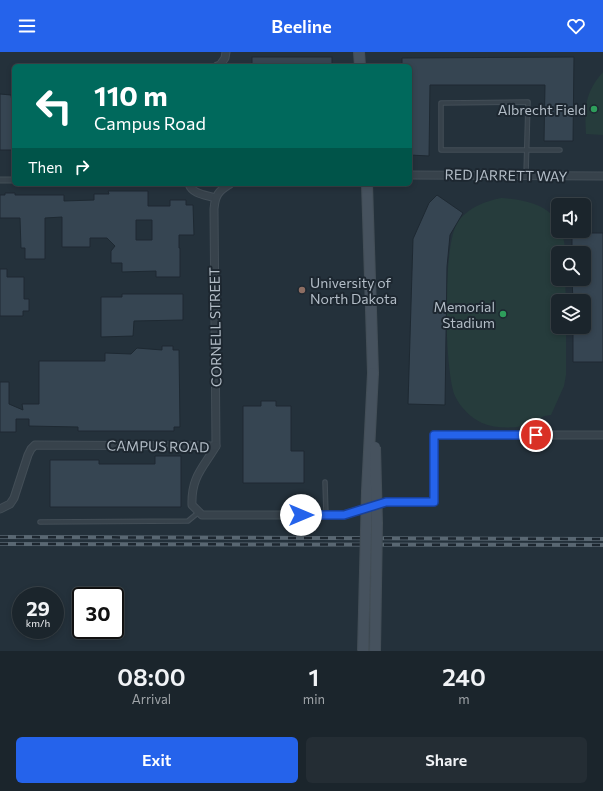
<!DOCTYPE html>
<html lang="en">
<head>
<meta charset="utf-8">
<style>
  :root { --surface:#1b252c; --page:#242d34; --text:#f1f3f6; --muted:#a0a5a9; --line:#394248; --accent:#2563eb }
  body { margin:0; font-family:Commissioner,sans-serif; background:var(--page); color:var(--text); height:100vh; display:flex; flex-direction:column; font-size:15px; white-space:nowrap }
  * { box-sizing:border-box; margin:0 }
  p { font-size:13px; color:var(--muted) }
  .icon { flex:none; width:22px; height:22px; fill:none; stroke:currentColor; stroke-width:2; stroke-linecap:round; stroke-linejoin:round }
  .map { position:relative; height:599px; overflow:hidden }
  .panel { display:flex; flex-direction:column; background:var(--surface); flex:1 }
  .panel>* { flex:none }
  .banner { position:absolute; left:12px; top:12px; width:400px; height:122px; border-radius:6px; box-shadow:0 2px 6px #0003,0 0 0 1px var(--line); background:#00695c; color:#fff; overflow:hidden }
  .tools { position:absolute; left:551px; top:146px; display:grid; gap:8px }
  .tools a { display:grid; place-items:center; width:40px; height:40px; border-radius:6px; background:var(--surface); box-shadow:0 2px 6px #0003,0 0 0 1px var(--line); font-size:20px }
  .speed { position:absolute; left:12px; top:535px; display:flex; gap:8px; font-size:20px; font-weight:700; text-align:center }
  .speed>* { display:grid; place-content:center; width:52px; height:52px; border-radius:50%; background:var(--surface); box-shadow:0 2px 6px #0003,0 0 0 1px var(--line); line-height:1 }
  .speed small { font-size:10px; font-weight:400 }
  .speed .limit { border:2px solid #111; border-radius:6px; background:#fff; color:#111 }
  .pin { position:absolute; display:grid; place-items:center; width:34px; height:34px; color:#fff; margin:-17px; border:2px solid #fff; border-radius:50%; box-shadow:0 1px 4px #0007 }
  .me { position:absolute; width:44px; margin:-22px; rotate:90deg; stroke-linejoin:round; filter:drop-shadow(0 0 3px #0008) }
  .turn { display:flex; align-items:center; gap:14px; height:84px; padding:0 16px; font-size:18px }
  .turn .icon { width:52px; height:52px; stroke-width:2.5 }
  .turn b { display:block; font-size:28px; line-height:34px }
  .then { display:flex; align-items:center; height:38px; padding:0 16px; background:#0003; gap:8px; font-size:15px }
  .eta { display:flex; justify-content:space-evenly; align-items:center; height:68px; text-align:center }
  .eta b { font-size:24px; font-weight:600; line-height:28px }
  .button { display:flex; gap:8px; margin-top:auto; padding:8px 16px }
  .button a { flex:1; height:46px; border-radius:6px; background:var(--accent); color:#fff; font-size:16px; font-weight:600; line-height:46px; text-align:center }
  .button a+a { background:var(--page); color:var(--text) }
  header { display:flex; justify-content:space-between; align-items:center; height:52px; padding:0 16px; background:var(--accent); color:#fff; font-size:18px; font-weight:600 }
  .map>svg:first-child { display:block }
</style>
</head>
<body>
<header><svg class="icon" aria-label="menu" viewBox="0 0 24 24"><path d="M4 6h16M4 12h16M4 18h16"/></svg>Beeline<svg class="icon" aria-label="heart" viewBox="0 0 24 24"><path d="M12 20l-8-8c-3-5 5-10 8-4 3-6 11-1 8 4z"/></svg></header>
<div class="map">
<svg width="603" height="599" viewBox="0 0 603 599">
  <rect width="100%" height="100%" fill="#24313b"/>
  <!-- green -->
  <g fill="#263c3c">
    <path d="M603,20V83L586,82C585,55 584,42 603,20Z"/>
    <path d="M501,146C521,147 558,153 558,179H561C564,186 565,194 565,201H558V227H565L566,249H558V275H566V323L564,334L551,363C539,364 542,367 533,371C519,377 496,377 482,371C471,366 460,355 455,344C444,319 442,187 459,168C470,155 486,149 501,146Z"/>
  </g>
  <!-- building -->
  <g fill="#364552" stroke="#1e2932" fill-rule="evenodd">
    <rect x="252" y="5" width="80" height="9"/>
    <path d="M574,5L573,89H544L545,33H430L429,104L410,103V14H402V6Z"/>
    <path d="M0,42L11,43L12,50H14V98H0Z"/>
    <path d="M108,139H148V154H170V148H186V153H193L194,183H179V196H180V225H156V219L122,220V211H111V199L115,194L107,186H90V195H62V165L45,166V207H25V196H21L20,166H0V143H5V141H15V143H64V149L94,148V142H109ZM136,168H152V188H136Z"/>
    <path d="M437,143L463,161L450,183L447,215L445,353L408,352L413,187L429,151Z"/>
    <path d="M572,181H603V310H573V275H584V249H573L572,227H584V201H572Z"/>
    <path d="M0,217H7V225H24V247H29V259H23V264H0Z"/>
    <path d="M122,242H183V268L134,269L133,284L101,285V245H122Z"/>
    <path d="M162,294H173V298H179L180,375H174V379H78V375L29,374V367H16V380H0V330H9V352L23,358L22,352H39V309H105V301L131,302L137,296L162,298Z"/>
    <path d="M261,349H276V354H291V399H304V431H243V354H261Z"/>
    <path d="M155,404H181V455H50V408H99V412H155Z"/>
  </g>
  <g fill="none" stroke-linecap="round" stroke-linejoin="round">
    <!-- service casing -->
    <g stroke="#434e57" stroke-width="5.5">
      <g id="service">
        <path d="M526,123L528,50L441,51V98H560"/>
        <path d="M325,430L326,463"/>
        <path d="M40,470L188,469L199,460"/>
      </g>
    </g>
    <!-- pedestrian casing -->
    <g stroke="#434e57" stroke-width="7">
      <path id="pedestrian" d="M0,128H14"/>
    </g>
    <!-- minor casing -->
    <g stroke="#434e57" stroke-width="9">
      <g id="minor">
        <path d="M217,14L220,13L225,6L226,0"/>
        <path d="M410,123L603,124"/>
        <path d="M189,132C192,142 206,143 215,146"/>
        <path d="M230,132C218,139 215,144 214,157L216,394C203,416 191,425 192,453L202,463H344L386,450H434V383H603"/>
        <path d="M0,457L10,452L14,446L28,403L31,397L35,393L216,394"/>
      </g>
    </g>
    <!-- secondary casing -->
    <g stroke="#434e57" stroke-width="12">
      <g id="secondary">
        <path d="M359,0L360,14"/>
        <path d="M367,132L373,321"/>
      </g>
    </g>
    <!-- service -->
    <use href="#service" stroke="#37424b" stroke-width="3.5"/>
    <!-- pedestrian -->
    <use href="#pedestrian" stroke="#37424b" stroke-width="5"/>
    <!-- minor -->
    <use href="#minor" stroke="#37424b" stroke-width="7"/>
    <!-- secondary -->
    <use href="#secondary" stroke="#46525e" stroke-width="10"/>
    <!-- rail casing -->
    <g stroke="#596772" stroke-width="4">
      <g id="rail">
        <path d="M0,485L603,487"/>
        <path d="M0,492L603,493"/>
      </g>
    </g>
    <!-- rail -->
    <use href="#rail" stroke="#1d2730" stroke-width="2.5" stroke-dasharray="8" stroke-linecap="butt"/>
    <!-- secondary-bridge casing -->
    <g stroke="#434e57" stroke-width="12" stroke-linecap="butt">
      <g id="secondary-bridge">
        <path d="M363,599L367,439L373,321"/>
        <path d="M375,599L377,471L375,395"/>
      </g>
    </g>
    <!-- secondary-bridge -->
    <use href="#secondary-bridge" stroke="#46525e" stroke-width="10"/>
  </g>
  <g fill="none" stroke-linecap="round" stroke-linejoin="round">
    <!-- route casing -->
    <g stroke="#184099" stroke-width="10">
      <path id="route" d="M301,463H344L386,450H434V383H536"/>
    </g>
    <!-- route -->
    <use href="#route" stroke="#2563eb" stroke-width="7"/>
  </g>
  <!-- markers -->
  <g fill="#2e9e5b" stroke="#1d2730" stroke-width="1.5">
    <circle cx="594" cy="57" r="4"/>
    <circle cx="503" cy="262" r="4"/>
  </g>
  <circle fill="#8d6e63" stroke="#1d2730" stroke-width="1.5" cx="302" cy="238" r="4"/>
  <g text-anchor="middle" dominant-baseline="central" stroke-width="4" stroke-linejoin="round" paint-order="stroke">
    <!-- poi labels -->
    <g font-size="14" fill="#b3bdc7" stroke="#1d2730" text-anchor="end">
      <text x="586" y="57">Albrecht Field</text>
      <text x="310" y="230" text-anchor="start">University of<tspan x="310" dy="16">North Dakota</tspan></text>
      <text x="495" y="254">Memorial<tspan x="495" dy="16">Stadium</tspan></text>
    </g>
    <!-- street labels -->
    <g font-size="14" fill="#b3bdc7" stroke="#1d2730">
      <text transform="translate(506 123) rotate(1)">RED JARRETT WAY</text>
      <text transform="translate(215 275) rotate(-91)">CORNELL STREET</text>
      <text transform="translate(158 394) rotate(1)">CAMPUS ROAD</text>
    </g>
  </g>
</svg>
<div class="tools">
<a><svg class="icon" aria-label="sound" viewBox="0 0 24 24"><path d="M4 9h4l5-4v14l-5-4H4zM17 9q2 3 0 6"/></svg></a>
<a><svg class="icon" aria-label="search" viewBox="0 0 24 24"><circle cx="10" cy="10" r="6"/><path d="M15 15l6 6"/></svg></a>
<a><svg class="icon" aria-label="layers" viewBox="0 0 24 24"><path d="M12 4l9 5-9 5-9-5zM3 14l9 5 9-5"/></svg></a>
</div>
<div class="speed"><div>29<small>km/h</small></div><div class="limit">30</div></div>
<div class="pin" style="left:536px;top:383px;background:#d93025"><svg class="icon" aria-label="arrive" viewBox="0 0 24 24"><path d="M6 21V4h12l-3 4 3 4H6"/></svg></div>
<svg class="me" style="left:301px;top:463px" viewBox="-20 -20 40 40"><circle r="19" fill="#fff"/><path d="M0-13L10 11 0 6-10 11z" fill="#2563eb"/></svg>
<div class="banner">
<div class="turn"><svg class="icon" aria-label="left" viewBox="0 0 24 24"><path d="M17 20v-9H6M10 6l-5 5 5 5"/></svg><div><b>110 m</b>Campus Road</div></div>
<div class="then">Then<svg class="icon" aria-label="right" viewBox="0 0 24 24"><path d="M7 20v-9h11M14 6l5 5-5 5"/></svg></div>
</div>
</div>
<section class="panel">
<div class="eta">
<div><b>08:00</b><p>Arrival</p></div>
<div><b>1</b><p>min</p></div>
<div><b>240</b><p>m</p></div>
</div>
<div class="button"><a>Exit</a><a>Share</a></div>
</section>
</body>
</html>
